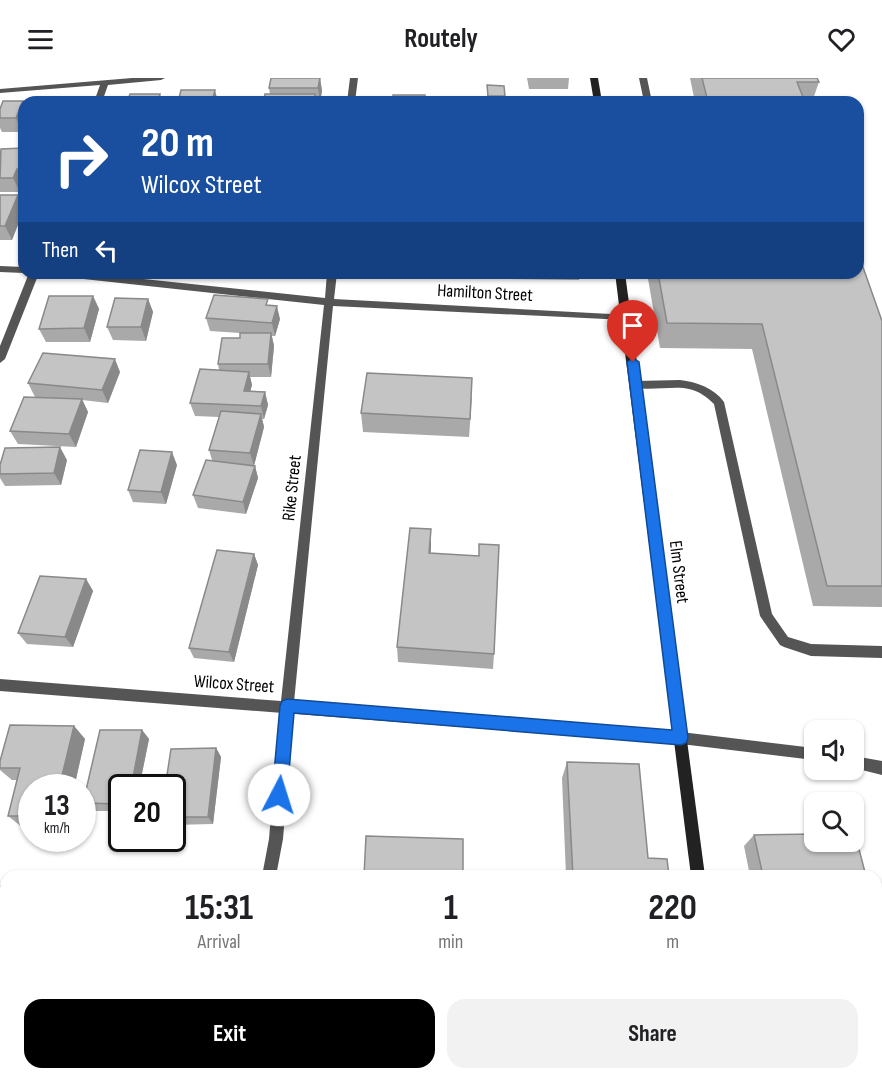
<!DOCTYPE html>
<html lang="en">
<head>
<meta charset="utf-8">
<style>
  :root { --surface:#fff; --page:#f2f2f2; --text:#202124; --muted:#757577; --accent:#000 }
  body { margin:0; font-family:"Sofia Sans Condensed",sans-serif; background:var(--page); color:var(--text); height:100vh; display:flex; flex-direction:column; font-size:22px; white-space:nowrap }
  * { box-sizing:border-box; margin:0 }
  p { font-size:20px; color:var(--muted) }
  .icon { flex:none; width:33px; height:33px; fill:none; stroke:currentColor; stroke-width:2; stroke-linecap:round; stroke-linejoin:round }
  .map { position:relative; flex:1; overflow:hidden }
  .drawer { position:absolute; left:0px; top:792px; width:882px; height:210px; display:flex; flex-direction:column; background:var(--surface); border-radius:18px 18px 0 0; box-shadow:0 2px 4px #0004 }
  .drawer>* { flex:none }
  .guide { position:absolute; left:18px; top:18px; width:846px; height:183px; border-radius:18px; box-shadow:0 2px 4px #0004; background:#1a4fa0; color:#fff; overflow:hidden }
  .controls { position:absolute; left:804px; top:642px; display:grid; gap:12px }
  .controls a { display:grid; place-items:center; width:60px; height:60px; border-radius:12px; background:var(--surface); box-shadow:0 2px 4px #0004; font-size:30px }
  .speed { position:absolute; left:18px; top:696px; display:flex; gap:12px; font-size:30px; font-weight:700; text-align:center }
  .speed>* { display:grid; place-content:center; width:78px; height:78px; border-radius:50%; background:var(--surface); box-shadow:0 2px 4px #0004; line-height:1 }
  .speed small { font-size:15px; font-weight:400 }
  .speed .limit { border:3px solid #111; border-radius:9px; background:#fff; color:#111 }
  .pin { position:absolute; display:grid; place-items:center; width:51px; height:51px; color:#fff; margin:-62px -26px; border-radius:50% 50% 50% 0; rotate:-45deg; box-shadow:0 0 6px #0007 }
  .pin .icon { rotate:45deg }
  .me { position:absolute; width:66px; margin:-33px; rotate:5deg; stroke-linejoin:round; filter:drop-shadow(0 0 4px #0008) }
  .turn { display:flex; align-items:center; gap:21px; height:126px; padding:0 24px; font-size:27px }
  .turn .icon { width:78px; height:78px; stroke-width:2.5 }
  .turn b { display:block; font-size:42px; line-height:51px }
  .then { display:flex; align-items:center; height:57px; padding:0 24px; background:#0003; gap:12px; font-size:22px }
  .eta { display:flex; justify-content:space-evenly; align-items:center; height:102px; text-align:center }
  .eta b { font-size:36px; font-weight:700; line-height:42px }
  .primary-button { display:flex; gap:12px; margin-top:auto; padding:12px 24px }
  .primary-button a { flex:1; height:69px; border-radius:18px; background:var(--accent); color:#fff; font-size:24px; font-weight:700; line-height:69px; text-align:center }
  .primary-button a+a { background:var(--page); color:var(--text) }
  header { display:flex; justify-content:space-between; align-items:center; height:78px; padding:0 24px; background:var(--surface); font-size:27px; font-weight:700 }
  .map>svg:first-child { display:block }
</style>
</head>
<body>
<header><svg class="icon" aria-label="menu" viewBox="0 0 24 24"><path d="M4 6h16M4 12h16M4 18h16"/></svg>Routely<svg class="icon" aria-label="heart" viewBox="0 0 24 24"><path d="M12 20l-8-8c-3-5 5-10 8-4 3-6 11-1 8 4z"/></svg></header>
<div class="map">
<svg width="882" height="1002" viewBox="0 0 882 1002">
  <rect width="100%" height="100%" fill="#fff"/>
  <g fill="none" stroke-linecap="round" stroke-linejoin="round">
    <!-- lane -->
    <g fill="#555" fill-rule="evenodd">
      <path d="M639,0H647L652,24L597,23L593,21L597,19H643Z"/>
      <path d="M680,302C697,304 714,310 724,324L772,536L788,559L811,566L882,568V580L811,578L784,569L780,567L760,538L714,326C707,319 699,313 689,311C674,307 639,315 631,307L636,303Z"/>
      <path d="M287,622L292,624L294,628L283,761L276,798H262L269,761L280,628L282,624Z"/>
      <path d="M171,996H187L185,1002H169Z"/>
      <rect x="407" y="996" width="16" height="6"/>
    </g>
    <!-- street -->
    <g fill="#555" fill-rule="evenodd">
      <path d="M132,0H165L161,2L108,7L102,24H94L100,7L0,15V11Z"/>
      <path d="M350,0H358L355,24H347Z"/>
      <path d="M0,188L24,189V195L0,194Z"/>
      <path d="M29,195H39L5,281L0,285V268Z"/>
      <path d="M51,195H86L325,220L327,195H337L334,221L629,237V241L626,242L333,228L294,624L681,654L814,670V682L681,666L0,613V601L281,623L324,227L56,198Z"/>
      <path d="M854,678L882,683V697L854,690Z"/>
    </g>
    <!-- secondary -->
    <g fill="#222" fill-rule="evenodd">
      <path d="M590,0H598L602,24H594Z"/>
      <path d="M615,195H625L705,798H691Z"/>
      <path d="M714,996H730L731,1002H715Z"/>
    </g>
  </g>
  <!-- wall -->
  <g fill="#a9a9a9">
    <path d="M320,0L322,13L320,24H264L270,16L269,10Z"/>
    <path d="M527,0H569L568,11H529Z"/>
    <path d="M690,0H817L819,4L812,24H695Z"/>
    <path d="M487,7L505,18L504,24H487Z"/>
    <path d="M24,24V49L22,54H2L0,50V31Z"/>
    <path d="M24,70V105H23L20,114H0V72Z"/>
    <path d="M0,117L24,131L12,162H0Z"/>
    <path d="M510,195H580L579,202L510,201Z"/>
    <path d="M647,195H858L882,243V529L813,528L752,271L660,270Z"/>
    <path d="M93,218L99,231L90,264H46L39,251Z"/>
    <path d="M148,221L153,234L146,263L113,262L107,249Z"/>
    <path d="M269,227L280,241L275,258H272L274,268L271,299H250L252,307L250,313L265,314L268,327L264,341H262L264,349L254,387L255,388L258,400L246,436L198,430L193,417L212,382L209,372L219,339L195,338L190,325L219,292L218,286L240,260V255L210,253L206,240Z"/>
    <path d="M120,294L108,325L82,322L88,334L76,369L18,366L10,353L54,320L35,319L28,305Z"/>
    <path d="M472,319L469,359L363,354L361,335Z"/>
    <path d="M67,382L61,407L5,408L0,400V387Z"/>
    <path d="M177,387L166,426L133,424L128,412Z"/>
    <path d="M431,451V475L494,576L493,591L398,584L397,569Z"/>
    <path d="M254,476L258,487L234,584L194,580L189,570Z"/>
    <path d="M86,501L93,513L73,569L27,566L18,555Z"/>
    <path d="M74,648L85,661L74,710H32V749H22L8,738L17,702H12L0,692V683Z"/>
    <path d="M142,652L149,661L139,710H122V733H92L83,725Z"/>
    <path d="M216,670L221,679L213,746L172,747V710Z"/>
    <path d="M567,684L648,780L669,798H566L562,700Z"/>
    <path d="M754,757L866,798H750L744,768Z"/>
    <path d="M0,808H6V839L0,840Z"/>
  </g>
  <!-- shaded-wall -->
  <g fill="#898989">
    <path d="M320,0L322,13L320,24L318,10Z"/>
    <path d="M215,12L218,24H212Z"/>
    <path d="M160,16L162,24H158Z"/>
    <path d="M23,23L24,49L22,54L16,40Z"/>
    <path d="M17,91L23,105L20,114L13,100Z"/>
    <path d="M18,117L24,131L12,162L5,148Z"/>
    <path d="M93,218L99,231L90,264L84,250Z"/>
    <path d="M148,221L153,234L146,263L141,249Z"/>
    <path d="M277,228L280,241L275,258L272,245Z"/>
    <path d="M271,255L274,268L271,299L268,286Z"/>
    <path d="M115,281L120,294L108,325L102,312Z"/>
    <path d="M249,294L252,307L247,326L244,313Z"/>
    <path d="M265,314L268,327L264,341L261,328Z"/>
    <path d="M82,321L88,334L76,369L69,356Z"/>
    <path d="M261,336L264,349L254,388L250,375Z"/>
    <path d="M60,369L67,382L61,407L54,395Z"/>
    <path d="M172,374L177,387L166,426L161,414Z"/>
    <path d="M255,388L258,400L246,436L243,424Z"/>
    <path d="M431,451V468L429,491V475Z"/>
    <path d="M254,476L258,487L234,584L229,574Z"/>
    <path d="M86,501L93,513L73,569L65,559Z"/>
    <path d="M74,648L85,661L74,710H59Z"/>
    <path d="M142,652L149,661L139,710H131Z"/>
    <path d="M216,670L221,679L213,746L208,739Z"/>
  </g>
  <!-- building -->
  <g fill="#c4c4c4" stroke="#898989" stroke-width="1.5">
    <path d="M271,0H320L318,10H269Z"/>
    <path d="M702,0H817L819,4H797L805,24H708Z"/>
    <path d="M487,7L504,8L505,18H488Z"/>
    <path d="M181,12H215L212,24H178Z"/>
    <path d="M130,16H160L158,24H127Z"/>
    <path d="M265,16H315L314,24H264Z"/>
    <path d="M393,17H425L426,24H393Z"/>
    <path d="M61,19L59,24H33L35,20Z"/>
    <path d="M3,23H23L16,40H0V31Z"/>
    <path d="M24,70V91H17L13,100H0L1,71Z"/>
    <path d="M0,117H18L5,148H0Z"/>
    <path d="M858,175L882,243V508H827L762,246L667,245L658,195H858Z"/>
    <path d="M214,217L268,221L266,227L277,228L272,245L206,240Z"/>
    <path d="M49,218H93L84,250L39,251Z"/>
    <path d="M115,220L148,221L141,249H107Z"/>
    <path d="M240,255H271L268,286H218L222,260H240Z"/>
    <path d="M43,275L115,281L102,312L28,305Z"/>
    <path d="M200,291L249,294L244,313L265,314L261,328L190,325Z"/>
    <path d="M367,295L472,300L470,341L361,335Z"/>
    <path d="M24,319L82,321L69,356L10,353Z"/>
    <path d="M221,333L261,336L250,375L209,372Z"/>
    <path d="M60,369L54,395L0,396V387L5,370Z"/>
    <path d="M140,372L172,374L161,414L128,412Z"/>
    <path d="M206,382L255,388L243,424L193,417Z"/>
    <path d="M410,450L431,451L429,475L479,478V466L499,467L494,576L397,569Z"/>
    <path d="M217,472L254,476L229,574L189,570Z"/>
    <path d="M40,498L86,501L65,559L18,555Z"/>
    <path d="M10,647L74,648L59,710H32V738H8L20,690H0V683Z"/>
    <path d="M100,652H142L131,710H122V726L83,725Z"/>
    <path d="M216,670L208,739H172V710H165L171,671Z"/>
    <path d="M567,684L639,686L648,780L667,781L669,798H573Z"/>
    <path d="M814,756V764H854V756H855L866,798H763L754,757Z"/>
    <path d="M366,758L463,761V798H364Z"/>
    <rect x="0" y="808" width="6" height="26"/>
  </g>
  <!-- route -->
  <path fill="#1a73e8" stroke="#114b97" stroke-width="1.5" d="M633,280L639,284L688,660L686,665L681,667L294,635L287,717L285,722L279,724L274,722L272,717L280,628L282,623L287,621L672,652L627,284Z"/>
  <g text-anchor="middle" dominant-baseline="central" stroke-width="5" stroke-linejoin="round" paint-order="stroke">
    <!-- street labels -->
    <g font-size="18" fill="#000" stroke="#fff">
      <text transform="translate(485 215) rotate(3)">Hamilton Street</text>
      <text transform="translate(292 410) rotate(-84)">Rike Street</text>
      <text transform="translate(679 494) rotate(83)">Elm Street</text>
      <text transform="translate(234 606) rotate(4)">Wilcox Street</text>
    </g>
  </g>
</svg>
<div class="controls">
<a><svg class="icon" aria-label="sound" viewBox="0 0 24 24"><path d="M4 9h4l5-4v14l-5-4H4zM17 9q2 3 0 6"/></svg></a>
<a><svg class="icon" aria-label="search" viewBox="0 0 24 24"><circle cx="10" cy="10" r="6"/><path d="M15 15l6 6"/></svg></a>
</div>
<div class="speed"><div>13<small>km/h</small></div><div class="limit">20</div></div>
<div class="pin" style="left:633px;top:284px;background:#d93025"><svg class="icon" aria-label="arrive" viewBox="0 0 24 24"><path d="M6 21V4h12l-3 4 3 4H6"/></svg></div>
<svg class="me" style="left:279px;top:717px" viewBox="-20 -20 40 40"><circle r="19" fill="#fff"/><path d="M0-13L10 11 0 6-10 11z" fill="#1a73e8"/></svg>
<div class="guide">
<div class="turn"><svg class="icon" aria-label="right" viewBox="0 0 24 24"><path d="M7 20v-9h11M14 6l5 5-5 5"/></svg><div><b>20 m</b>Wilcox Street</div></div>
<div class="then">Then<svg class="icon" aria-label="left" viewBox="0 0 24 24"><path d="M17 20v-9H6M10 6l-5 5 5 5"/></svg></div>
</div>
<section class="drawer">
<div class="eta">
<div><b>15:31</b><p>Arrival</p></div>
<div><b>1</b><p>min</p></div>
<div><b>220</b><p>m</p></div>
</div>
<div class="primary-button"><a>Exit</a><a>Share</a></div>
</section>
</div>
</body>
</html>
